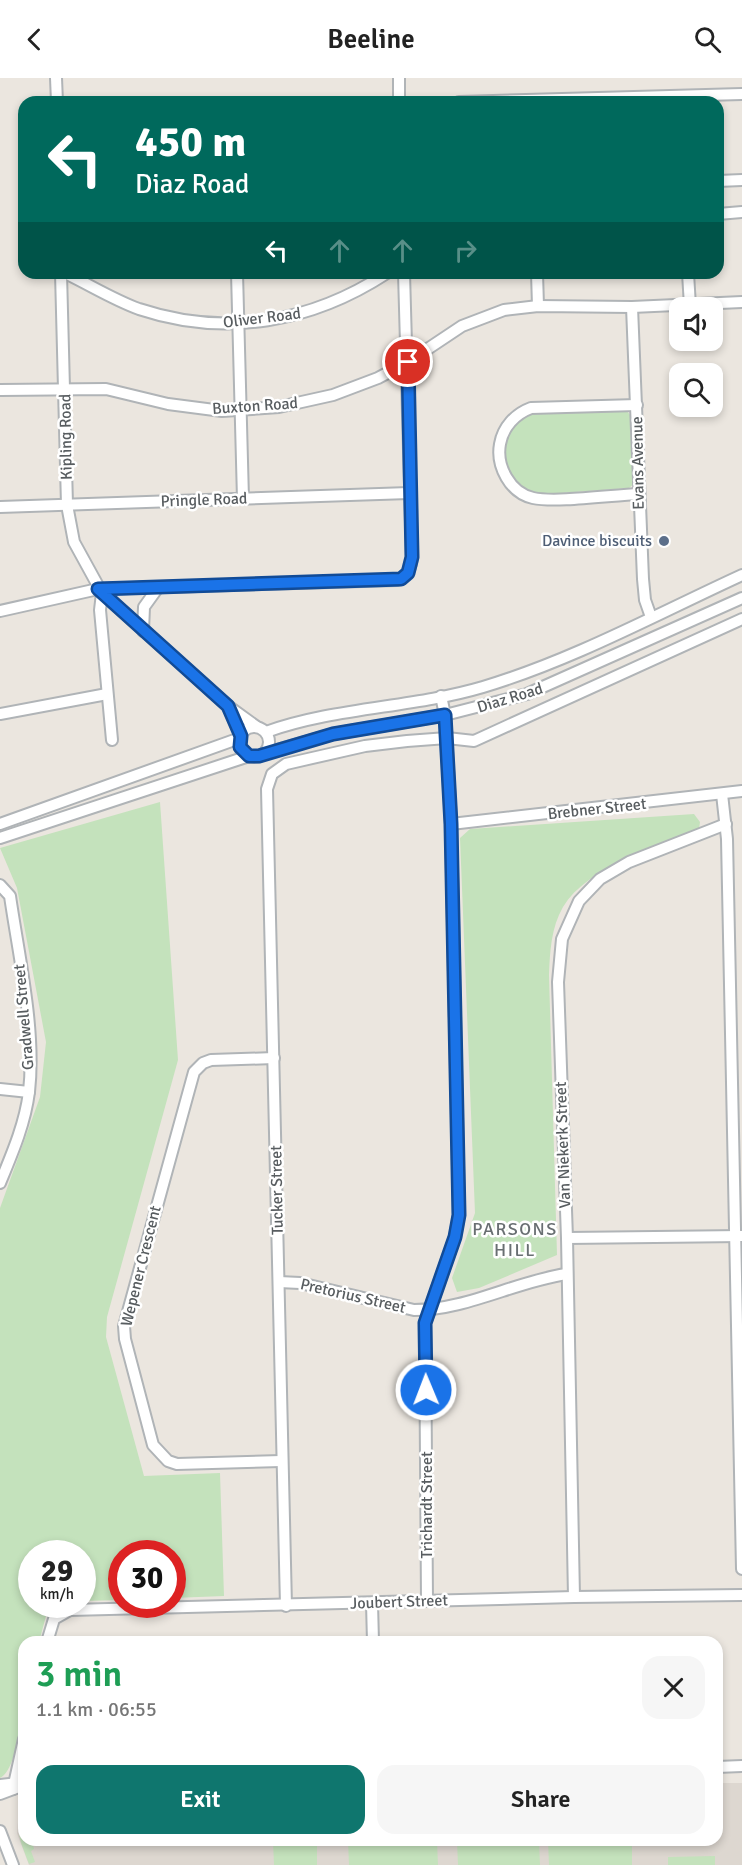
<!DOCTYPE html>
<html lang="en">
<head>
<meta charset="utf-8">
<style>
  :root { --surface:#fff; --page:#f6f6f6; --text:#222; --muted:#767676; --accent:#0f766e }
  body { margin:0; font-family:Signika,sans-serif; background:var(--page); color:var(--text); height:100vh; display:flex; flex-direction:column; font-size:22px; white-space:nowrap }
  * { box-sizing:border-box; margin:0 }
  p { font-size:20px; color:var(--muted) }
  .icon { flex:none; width:33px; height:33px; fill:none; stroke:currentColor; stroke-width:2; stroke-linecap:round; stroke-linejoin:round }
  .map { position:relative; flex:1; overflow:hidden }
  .drawer { position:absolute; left:18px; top:1558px; width:705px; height:210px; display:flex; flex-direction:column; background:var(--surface); border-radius:18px; box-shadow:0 3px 9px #0003 }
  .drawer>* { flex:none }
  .hud { position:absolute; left:18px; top:18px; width:706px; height:183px; border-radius:18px; box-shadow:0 3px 9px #0003; background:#00695c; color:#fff; overflow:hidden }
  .fabs { position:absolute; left:669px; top:219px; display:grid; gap:12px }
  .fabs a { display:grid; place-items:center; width:54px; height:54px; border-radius:12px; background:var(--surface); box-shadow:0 3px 9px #0003; font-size:30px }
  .speed { position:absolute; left:18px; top:1462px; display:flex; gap:12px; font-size:30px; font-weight:700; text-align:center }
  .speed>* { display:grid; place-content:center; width:78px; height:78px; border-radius:50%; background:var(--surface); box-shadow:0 3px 9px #0003; line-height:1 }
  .speed small { font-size:15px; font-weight:400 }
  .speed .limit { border:9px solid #d22; background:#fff; color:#111 }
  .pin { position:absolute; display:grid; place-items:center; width:51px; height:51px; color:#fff; margin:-26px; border:3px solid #fff; border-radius:50%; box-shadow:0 2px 6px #0007 }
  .me { position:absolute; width:66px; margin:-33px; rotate:359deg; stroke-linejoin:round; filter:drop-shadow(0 0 4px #0008) }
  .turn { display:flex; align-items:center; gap:21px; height:126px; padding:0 18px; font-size:27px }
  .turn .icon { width:78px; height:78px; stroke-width:2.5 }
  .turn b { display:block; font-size:42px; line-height:51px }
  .lanes { display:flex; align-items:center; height:57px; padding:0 18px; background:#0003; justify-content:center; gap:30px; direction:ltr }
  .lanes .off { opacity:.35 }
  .round { display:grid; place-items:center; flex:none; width:63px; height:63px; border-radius:18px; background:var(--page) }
  .summary { display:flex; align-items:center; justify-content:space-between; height:102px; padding:0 18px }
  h1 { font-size:36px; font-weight:600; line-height:45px; color:#1e9e55 }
  .primary-button { display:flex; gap:12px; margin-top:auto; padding:12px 18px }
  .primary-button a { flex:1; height:69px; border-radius:18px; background:var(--accent); color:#fff; font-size:24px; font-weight:600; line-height:69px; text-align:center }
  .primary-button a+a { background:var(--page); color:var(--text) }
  header { display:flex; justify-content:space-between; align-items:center; height:78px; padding:0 18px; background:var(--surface); font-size:27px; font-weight:600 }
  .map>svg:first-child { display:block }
</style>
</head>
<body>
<header><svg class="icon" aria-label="back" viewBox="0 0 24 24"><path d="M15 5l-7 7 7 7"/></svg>Beeline<svg class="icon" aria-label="search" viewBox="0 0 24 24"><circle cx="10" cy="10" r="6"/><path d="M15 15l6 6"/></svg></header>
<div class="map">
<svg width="742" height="1787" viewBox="0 0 742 1787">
  <rect width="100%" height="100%" fill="#ebe6df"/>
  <!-- education -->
  <path fill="#ddd7d0" d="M717,1705H742V1787H29L17,1755L18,1744L24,1735V1762H717Z"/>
  <!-- green -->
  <g fill="#c4e2bc">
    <path d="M625,331L632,339L635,405L629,410L535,417C520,409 507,398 505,379C503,362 513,339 532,335C553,329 601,332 625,331Z"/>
    <path d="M160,724L178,982L107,1239L106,1259L144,1398L220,1395L224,1518L173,1520L172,1476H122L121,1522L83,1523L82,1476H32V1527H58L46,1538L39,1564H24C24,1590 24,1689 0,1700V1130L40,1019L46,964L17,810L0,770Z"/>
    <path d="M694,736L700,744L699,751C658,768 587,789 563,829C551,850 550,873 549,897L557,1177L479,1210L457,1214L452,1200L475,1135L460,760L470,751Z"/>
    <path d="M24,1736V1762L45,1763L33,1767L34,1771L31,1773L35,1784L29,1786C23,1768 13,1753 24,1736Z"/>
    <path d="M273,1763H317V1787H274Z"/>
    <path d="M348,1763H437L438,1787H349Z"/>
    <path d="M457,1763H539L540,1787H458Z"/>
    <path d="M548,1763H632V1787H549Z"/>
    <path d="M715,1778V1787H668V1779Z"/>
  </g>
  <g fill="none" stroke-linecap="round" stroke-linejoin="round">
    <!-- minor casing -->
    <g stroke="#b0b4b7" stroke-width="14">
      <g id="minor">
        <path d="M56,0L57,24"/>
        <path d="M399,0V24"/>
        <path d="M459,24L742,16"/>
        <path d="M718,103L742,102"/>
        <path d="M718,136L742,134"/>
        <path d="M61,195L67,427L74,464L102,515L228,628L257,649"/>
        <path d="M65,195C90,207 114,222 139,231C226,260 312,244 387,195"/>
        <path d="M237,195L243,421"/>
        <path d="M537,195L538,228"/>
        <path d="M688,195L690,228"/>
        <path d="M632,229L643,501L645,522L651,539"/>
        <path d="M0,312L106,311L168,326L222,333L279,329L333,317L378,300L408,284L462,248L504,232L538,228L632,229L742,224"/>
        <path d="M637,327L531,330C515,336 503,349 500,366C496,388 510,415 533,420C556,425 612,417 639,416"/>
        <path d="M0,429L409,415"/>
        <path d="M102,515L100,532L112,662"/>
        <path d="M0,533L98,511L397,502C408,499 411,489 412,479L404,195"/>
        <path d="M143,553L144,529L157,511"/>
        <path d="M228,628L241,658"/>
        <path d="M0,636L107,616"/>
        <circle cx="254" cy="664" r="15"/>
        <path d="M266,654C336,629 412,630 483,609C573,582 657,536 742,497"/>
        <path d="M263,676L333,656L445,637L527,616L742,520"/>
        <path d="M722,716L727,761L742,1491"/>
        <path d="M0,746L240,660"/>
        <path d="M451,746L742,713"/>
        <path d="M0,760L249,678"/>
        <path d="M0,807L10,818C19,880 36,952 29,1014C25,1046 12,1076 0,1105"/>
        <path d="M274,980L211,982L203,985L194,994L124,1248L125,1261L153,1367L168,1383L177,1386L281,1383"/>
        <path d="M0,1011L29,1014"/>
        <path d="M567,1160L742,1158"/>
        <path d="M279,1204L300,1205L414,1232C466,1232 514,1204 566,1196"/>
        <path d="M574,1519L567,1160L558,904L562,861L579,823L600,801L629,784L726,746"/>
        <path d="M427,1523L425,1245L455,1159L459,1137L451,746L445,637L441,618"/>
        <path d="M372,1525L373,1564"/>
        <path d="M286,1528L267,711L272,696L286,686L365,668L407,663L447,660L474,663L742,541"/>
        <path d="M47,1564L54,1541L70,1532L574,1519L742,1517"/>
        <path d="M717,1689L742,1688"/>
        <path d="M0,1707L18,1705"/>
        <path d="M13,1711L24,1661"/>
        <path d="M0,1716L24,1707"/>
        <path d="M0,1753L13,1787"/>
      </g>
    </g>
    <!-- minor -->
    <use href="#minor" stroke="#fff" stroke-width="10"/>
  </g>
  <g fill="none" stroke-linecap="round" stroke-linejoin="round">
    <!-- route casing -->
    <g stroke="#114b97" stroke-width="15">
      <path id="route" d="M408,284L412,479L408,495L401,501L98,511L228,628L241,658L240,669L249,678H259L333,656L445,637L451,746L459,1137L455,1159L425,1245L426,1312"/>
    </g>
    <!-- route -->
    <use href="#route" stroke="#1a73e8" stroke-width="10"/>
  </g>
  <!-- markers -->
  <circle fill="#5c6f8a" stroke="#fff" stroke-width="2" cx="664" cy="463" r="6"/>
  <g text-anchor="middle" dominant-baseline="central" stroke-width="5" stroke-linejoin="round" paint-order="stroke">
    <!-- street labels -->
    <g font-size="16" fill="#585d60" stroke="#fff">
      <text transform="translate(262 240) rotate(-7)">Oliver Road</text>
      <text transform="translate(255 328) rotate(-4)">Buxton Road</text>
      <text transform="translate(66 359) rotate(-91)">Kipling Road</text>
      <text transform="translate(638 385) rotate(-91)">Evans Avenue</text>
      <text transform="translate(204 422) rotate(-2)">Pringle Road</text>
      <text transform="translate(510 620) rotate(-17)">Diaz Road</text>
      <text transform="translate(597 731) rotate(-6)">Brebner Street</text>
      <text transform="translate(24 939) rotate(-95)">Gradwell Street</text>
      <text transform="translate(563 1067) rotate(-92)">Van Niekerk Street</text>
      <text transform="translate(277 1112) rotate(-91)">Tucker Street</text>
      <text transform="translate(141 1188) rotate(-76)">Wepener Crescent</text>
      <text transform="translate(353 1218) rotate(13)">Pretorius Street</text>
      <text transform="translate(427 1427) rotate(-90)">Trichardt Street</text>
      <text transform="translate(399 1524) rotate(-2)">Joubert Street</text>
    </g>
    <!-- service labels -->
    <g font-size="16" fill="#4e5e75" stroke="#fff" text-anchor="end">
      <text x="652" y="463">Davince biscuits</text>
    </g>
    <!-- neighbourhood labels -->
    <g font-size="18" letter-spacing="1.5" fill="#696f72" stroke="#fff">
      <text x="515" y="1151">PARSONS<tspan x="515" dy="21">HILL</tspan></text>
    </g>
  </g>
</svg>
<div class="fabs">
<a><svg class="icon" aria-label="sound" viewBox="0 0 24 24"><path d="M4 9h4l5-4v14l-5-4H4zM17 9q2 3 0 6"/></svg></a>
<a><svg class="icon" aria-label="search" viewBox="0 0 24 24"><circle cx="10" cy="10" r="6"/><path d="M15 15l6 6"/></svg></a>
</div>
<div class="speed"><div>29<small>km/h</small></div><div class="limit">30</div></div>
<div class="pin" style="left:408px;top:284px;background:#d93025"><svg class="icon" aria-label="arrive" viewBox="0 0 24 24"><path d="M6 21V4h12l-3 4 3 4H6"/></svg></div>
<svg class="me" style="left:426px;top:1312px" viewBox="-20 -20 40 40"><circle r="17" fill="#1a73e8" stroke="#fff" stroke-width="3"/><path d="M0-11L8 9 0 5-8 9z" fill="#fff"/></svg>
<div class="hud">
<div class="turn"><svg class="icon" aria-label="left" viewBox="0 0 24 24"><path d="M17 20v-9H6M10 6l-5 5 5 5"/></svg><div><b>450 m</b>Diaz Road</div></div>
<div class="lanes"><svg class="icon" aria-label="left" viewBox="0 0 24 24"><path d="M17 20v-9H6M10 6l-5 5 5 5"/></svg><svg class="icon off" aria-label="ahead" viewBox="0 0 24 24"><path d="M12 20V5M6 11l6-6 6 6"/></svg><svg class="icon off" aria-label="ahead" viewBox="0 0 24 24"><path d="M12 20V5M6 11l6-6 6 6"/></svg><svg class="icon off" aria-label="right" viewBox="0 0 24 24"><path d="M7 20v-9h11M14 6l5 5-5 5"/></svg></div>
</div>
<section class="drawer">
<div class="summary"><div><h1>3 min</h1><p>1.1 km · 06:55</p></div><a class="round"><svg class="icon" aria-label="close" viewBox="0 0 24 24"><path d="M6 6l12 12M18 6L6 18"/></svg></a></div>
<div class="primary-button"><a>Exit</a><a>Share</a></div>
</section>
</div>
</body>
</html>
